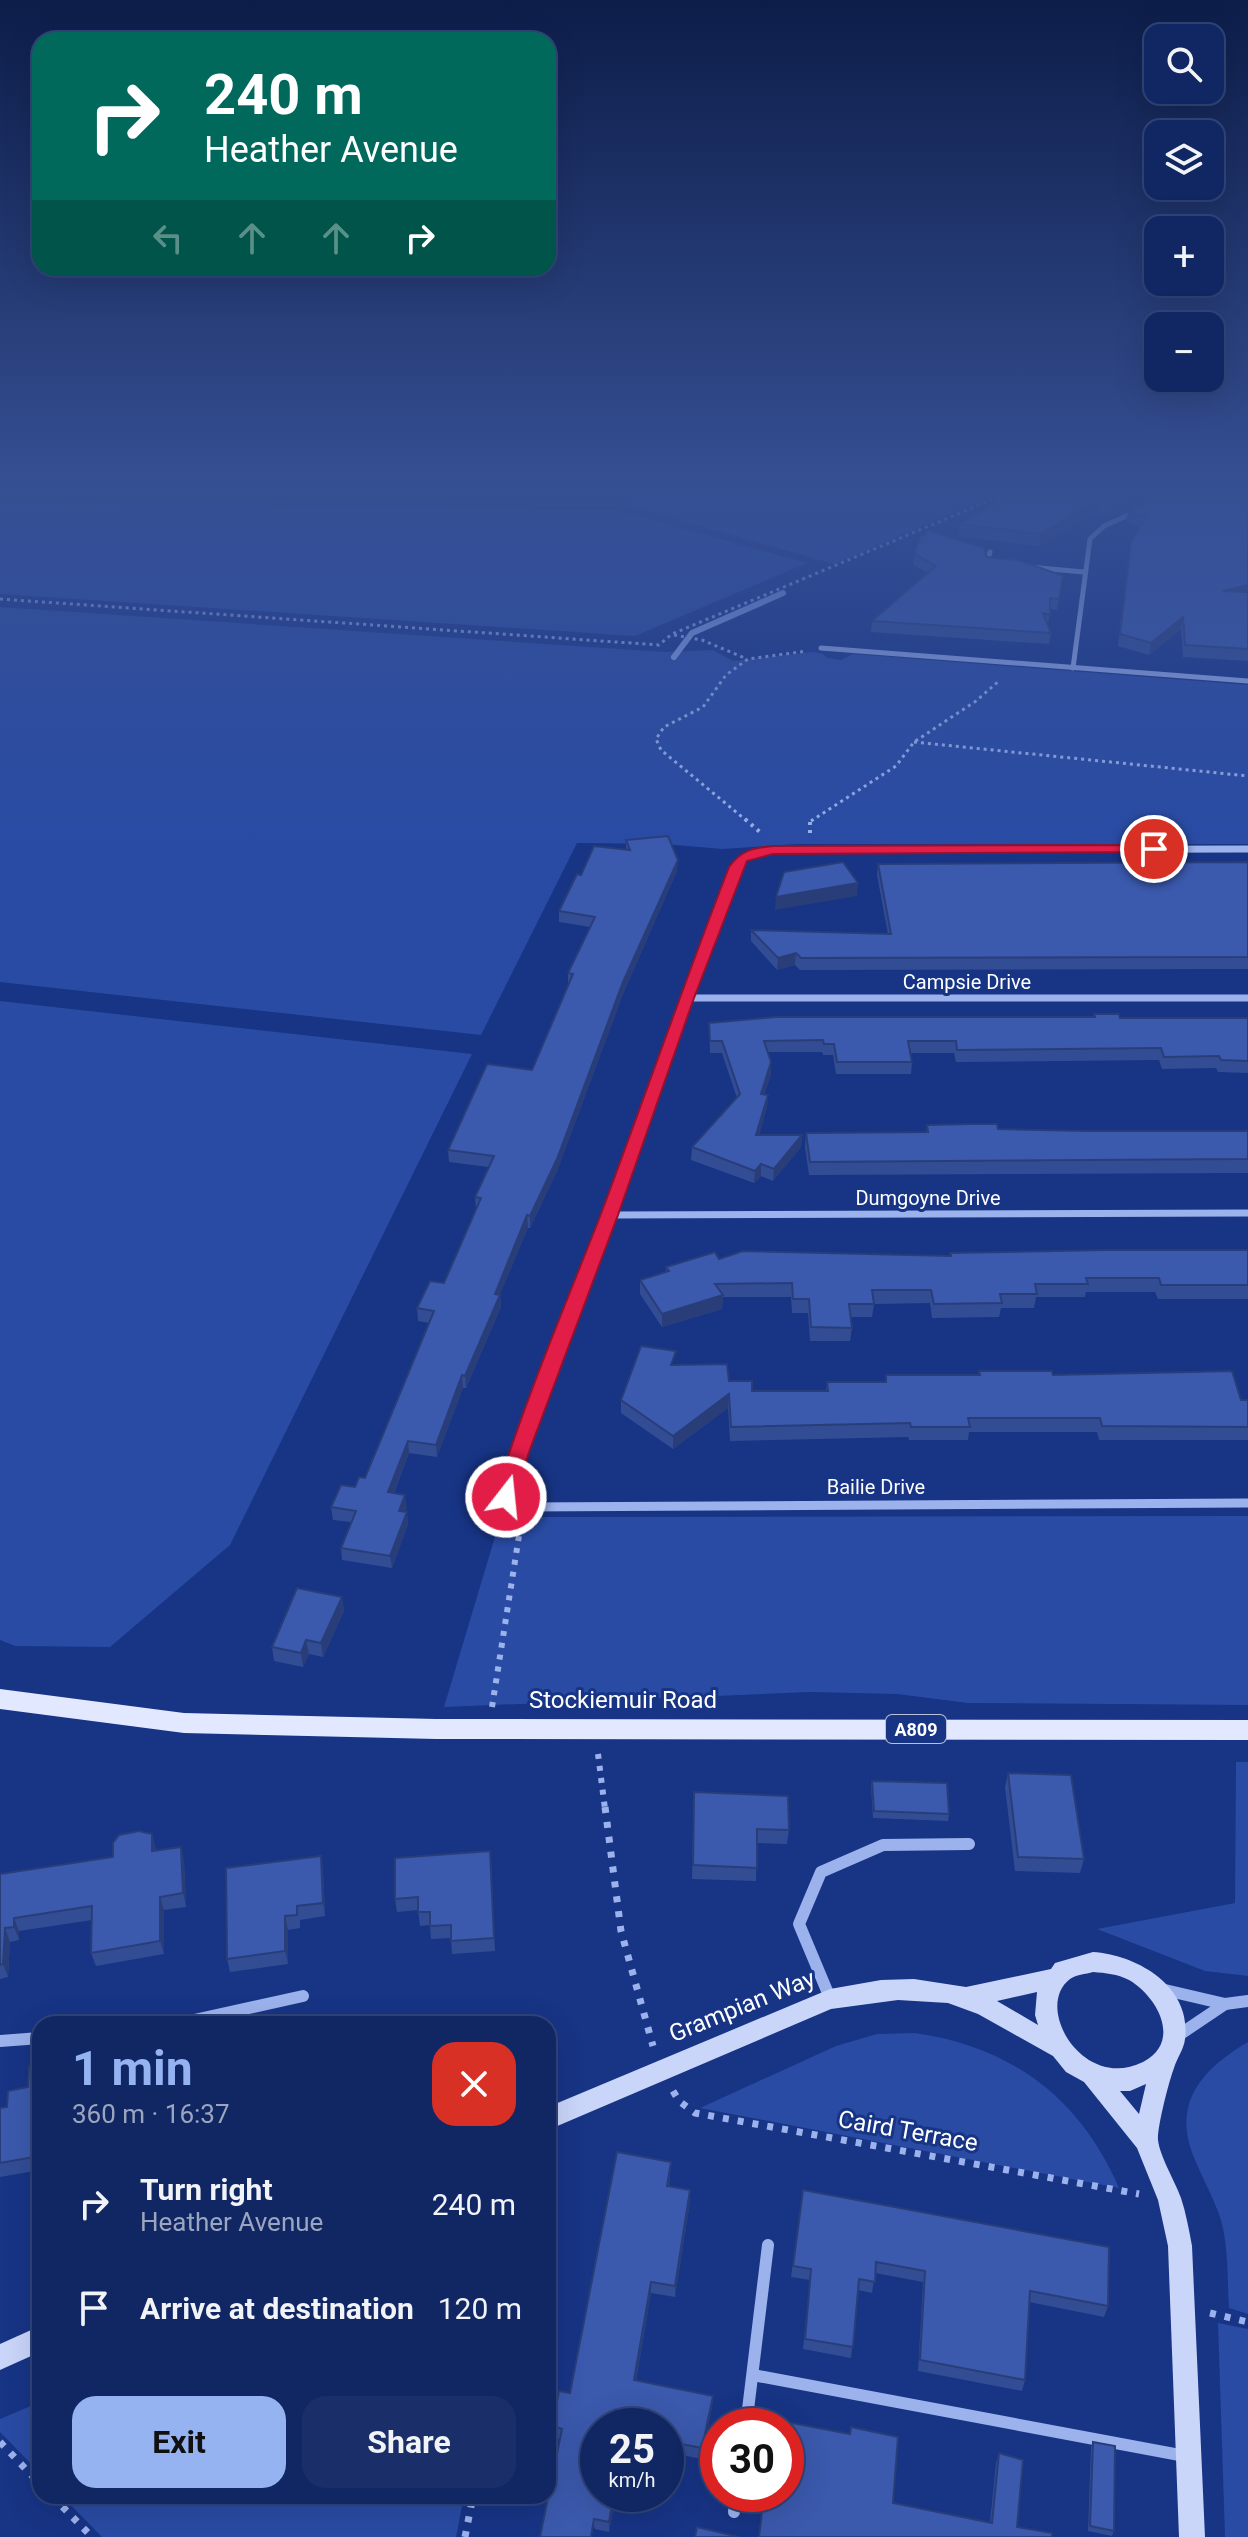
<!DOCTYPE html>
<html lang="en">
<head>
<meta charset="utf-8">
<style>
  :root { --surface:#112764; --page:#1a2f6a; --text:#f1f3f6; --muted:#9ca5bf; --line:#304478; --accent:#95b2f1 }
  body { margin:0; font-family:Roboto,sans-serif; background:var(--page); color:var(--text); height:100vh; display:flex; flex-direction:column; font-size:30px; white-space:nowrap }
  * { box-sizing:border-box; margin:0 }
  p { font-size:26px; color:var(--muted) }
  .icon { flex:none; width:44px; height:44px; fill:none; stroke:currentColor; stroke-width:2; stroke-linecap:round; stroke-linejoin:round }
  .map { position:relative; flex:1; overflow:hidden }
  .panel { position:absolute; left:32px; top:2016px; width:524px; height:488px; display:flex; flex-direction:column; background:var(--surface); border-radius:24px; box-shadow:0 8px 32px #0002,0 0 0 2px var(--line) }
  .panel>* { flex:none }
  .top-card { position:absolute; left:32px; top:32px; width:524px; height:244px; border-radius:24px; box-shadow:0 8px 32px #0002,0 0 0 2px var(--line); background:#00695c; color:#fff; overflow:hidden }
  .controls { position:absolute; left:1144px; top:24px; display:grid; gap:16px }
  .controls a { display:grid; place-items:center; width:80px; height:80px; border-radius:16px; background:var(--surface); box-shadow:0 8px 32px #0002,0 0 0 2px var(--line); font-size:40px }
  .speed { position:absolute; left:580px; top:2408px; display:flex; gap:16px; font-size:40px; font-weight:700; text-align:center }
  .speed>* { display:grid; place-content:center; width:104px; height:104px; border-radius:50%; background:var(--surface); box-shadow:0 8px 32px #0002,0 0 0 2px var(--line); line-height:1 }
  .speed small { font-size:20px; font-weight:400 }
  .speed .limit { border:12px solid #d22; background:#fff; color:#111 }
  .pin { position:absolute; display:grid; place-items:center; width:68px; height:68px; color:#fff; margin:-34px; border:4px solid #fff; border-radius:50%; box-shadow:0 2px 8px #0007 }
  .me { position:absolute; width:88px; margin:-44px; rotate:16deg; stroke-linejoin:round; filter:drop-shadow(0 0 6px #0008) }
  .turn { display:flex; align-items:center; gap:28px; height:168px; padding:0 40px; font-size:36px }
  .turn .icon { width:104px; height:104px; stroke-width:2.5 }
  .turn b { display:block; font-size:56px; line-height:68px }
  .lanes { display:flex; align-items:center; height:76px; padding:0 40px; background:#0003; justify-content:center; gap:40px; direction:ltr }
  .lanes .off { opacity:.35 }
  .round { display:grid; place-items:center; flex:none; width:84px; height:84px; border-radius:24px; background:var(--page) }
  .head { display:flex; align-items:center; justify-content:space-between; height:136px; padding:0 40px }
  h1 { font-size:48px; font-weight:700; line-height:60px; color:var(--accent) }
  .primary-button { display:flex; gap:16px; margin-top:auto; padding:16px 40px }
  .primary-button a { flex:1; height:92px; border-radius:24px; background:var(--accent); color:#111; font-size:32px; font-weight:700; line-height:92px; text-align:center }
  .primary-button a+a { background:var(--page); color:var(--text) }
  ul { padding:0; list-style:none }
  li { display:flex; align-items:center; gap:24px; height:104px; padding:0 40px }
  li div { flex:1 }
  li b { display:block; font-size:30px }
  li em { font-style:normal }
  .map>svg:first-child { display:block }
</style>
</head>
<body>
<div class="map">
<svg width="1248" height="2537" viewBox="0 0 1248 2537">
  <rect width="100%" height="100%" fill="#173485"/>
  <!-- green -->
  <g fill="#294ba4">
    <path d="M100,492H629L620,498Z"/>
    <path d="M647,492H1001L834,564L627,505Z"/>
    <path d="M0,504L615,510L807,563L635,636L0,594Z"/>
    <path d="M0,607L664,652L713,650L733,661L813,652L823,654L827,658L841,660L853,654L1248,685V844H797L722,849L664,844L577,843L481,1035L0,982Z"/>
    <path d="M0,1001L472,1054L230,1545L110,1647L15,1646L0,1640Z"/>
    <path d="M1248,1516V1705L968,1703L897,1694L810,1692L444,1707L497,1530L532,1517Z"/>
    <path d="M1236,1762H1248V1976L1205,1971L1097,1929L1235,1903Z"/>
    <path d="M915,2033C1012,2047 1080,2098 1119,2188L700,2108L836,2046L877,2034Z"/>
    <path d="M1248,2042V2314L1229,2308C1227,2279 1229,2246 1220,2217C1213,2196 1201,2176 1193,2155C1172,2101 1204,2068 1248,2042Z"/>
    <path d="M1218,2323L1248,2329V2537H1225Z"/>
    <path d="M40,2402V2473L0,2432V2419Z"/>
    <path d="M62,2496H464L456,2537H102Z"/>
  </g>
  <g fill="none" stroke-linecap="round" stroke-linejoin="round">
    <!-- stream -->
    <path stroke="#8eaaf0" stroke-width="6" d="M674,657L692,633L783,593"/>
    <!-- path-far3 -->
    <g stroke="#9cb2ed" stroke-width="3" stroke-dasharray="3 4" stroke-linecap="butt">
      <path d="M0,599L659,645L672,634L1010,492"/>
      <path d="M674,635L702,640L747,659"/>
      <path d="M914,742L1248,776"/>
      <path d="M747,821L661,750L656,739L664,727L703,707L726,675L748,659L807,651"/>
      <path d="M811,821L896,766L914,742L976,701L1000,680"/>
    </g>
    <!-- path-far2 -->
    <g stroke="#9cb2ed" stroke-width="4" stroke-dasharray="3 5" stroke-linecap="butt">
      <path d="M745,819L761,833"/>
      <path d="M810,833V822L814,819"/>
    </g>
    <!-- path-far1 -->
    <g stroke="#9cb2ed" stroke-width="6" stroke-dasharray="5 7" stroke-linecap="butt">
      <path d="M492,1707L521,1523"/>
      <path d="M598,1754L605,1809"/>
    </g>
    <!-- path -->
    <g stroke="#9cb2ed" stroke-width="7" stroke-dasharray="6 9" stroke-linecap="butt">
      <path d="M605,1807L621,1931L653,2046"/>
      <path d="M673,2091L679,2101L695,2113L1139,2194"/>
      <path d="M1210,2313L1248,2322"/>
      <path d="M0,2442L40,2484"/>
      <path d="M52,2496L92,2537"/>
      <path d="M465,2537L473,2496"/>
    </g>
    <!-- street-far3 -->
    <g stroke="#9cb2ed" stroke-width="5">
      <path d="M990,552L987,562L992,563"/>
      <path d="M1029,567L1084,572"/>
      <path d="M821,648L1248,681"/>
      <path d="M1073,668L1090,539L1104,526L1135,512"/>
    </g>
    <!-- street-far2 -->
    <g stroke="#9cb2ed" stroke-width="7">
      <path d="M686,998H1248"/>
      <path d="M609,1215L1248,1213"/>
      <path d="M596,1250L686,998L742,858L754,852L773,850L1248,849"/>
    </g>
    <!-- street-far1 -->
    <path stroke="#9cb2ed" stroke-width="9" d="M597,1248L519,1452L506,1497L524,1507L1248,1503"/>
    <!-- street -->
    <g stroke="#9cb2ed" stroke-width="12">
      <path d="M1165,1990L1225,2004L1248,2001"/>
      <path d="M830,1998L799,1924L821,1872L883,1845L969,1844"/>
      <path d="M176,2024L303,1996"/>
      <path d="M1176,2037L1225,2004"/>
      <path d="M0,2041L40,2038"/>
      <path d="M753,2375L1185,2456"/>
      <path d="M746,2426L768,2245"/>
      <path d="M734,2512L736,2494"/>
    </g>
    <!-- secondary -->
    <g fill="#c9d5f9" fill-rule="evenodd">
      <path d="M1093,1952C1138,1955 1192,1987 1185,2039C1184,2049 1177,2058 1174,2068C1169,2081 1157,2128 1158,2140C1160,2157 1175,2181 1181,2198C1186,2213 1189,2230 1192,2246L1205,2537H1179L1168,2246L1158,2200L1137,2148L1084,2082L1066,2072L1053,2056L978,2014L948,2003L898,2000L831,2009L548,2130V2107L830,1989L881,1980L914,1979L966,1987L1051,1969L1055,1963ZM1093,1972C1106,1973 1117,1974 1129,1980C1158,1997 1182,2042 1143,2062C1083,2092 1033,2007 1070,1979C1075,1975 1086,1974 1093,1972ZM1037,1992L1035,2015L1038,2025L997,2001ZM1146,2084L1139,2114L1120,2091H1130Z"/>
      <path d="M40,2326V2352L0,2370V2344Z"/>
    </g>
    <!-- primary -->
    <path fill="#e2e8ff" fill-rule="evenodd" d="M0,1689L184,1713L436,1719L1248,1720V1740L436,1739L184,1733L0,1709Z"/>
  </g>
  <!-- wall -->
  <g fill="#334d95">
    <path d="M1248,492V661L1183,657L1181,629L1149,655L1118,646L1129,554L1140,527L1126,522L1128,511L1162,495L1111,517L1097,511L1039,546L959,536L960,524L1032,495Z"/>
    <path d="M914,554L987,557L1063,576L1057,610L1050,609L1048,626L1051,633L1049,644L871,632L872,621L928,573L913,565Z"/>
    <path d="M626,840L677,871L623,994L557,1171L530,1228H528L500,1294L501,1307L466,1388H463L437,1457L409,1453L394,1493L407,1507L405,1512H407L408,1524L392,1568L342,1560L341,1548L351,1522L333,1520L331,1507L365,1478L429,1323L418,1321L417,1308L444,1283L476,1209L475,1197L488,1167L449,1162L448,1150L532,1070L568,985V973L590,927L559,922V911L581,875L626,850Z"/>
    <path d="M1248,862V969L800,970L795,965L777,970L751,941V930L888,934L877,875L878,864Z"/>
    <path d="M1094,1014L1120,1018H1248V1073L1218,1072L1216,1068L1162,1069L1159,1060L956,1062L954,1053H910L912,1062L911,1074H836L833,1055H823L822,1052H768L771,1074L764,1095H768L767,1107L759,1135H802L801,1147L773,1181L761,1176L754,1183L691,1160L692,1147L737,1098L722,1053H710L709,1023L1094,1017Z"/>
    <path d="M927,1125L998,1129L1089,1131H1248V1173L809,1175L805,1147L806,1133H926Z"/>
    <path d="M1248,1250V1299H1158L1155,1292H1086L1085,1297H1036L1034,1308H1001L999,1317L932,1318L930,1303L874,1304L872,1317H850L852,1328L850,1341H810L808,1313H792L791,1297H723L722,1309L662,1327L640,1294V1280L666,1272V1267L719,1259L950,1256V1253Z"/>
    <path d="M675,1365L729,1381L752,1391H826L827,1382H885L886,1375H978L979,1371L1053,1375L1248,1400V1440H1099L1097,1432H969L968,1440H909L908,1437L730,1441L728,1408L673,1449L621,1413V1400Z"/>
    <path d="M342,1597L344,1611L323,1657L309,1654L303,1667L274,1661L272,1647Z"/>
    <path d="M1008,1773L1084,1859L1080,1873L1015,1871L1005,1787Z"/>
    <path d="M872,1781L949,1814L948,1821L873,1818L871,1787Z"/>
    <path d="M694,1792L789,1830L787,1844L757,1843L756,1881L692,1879Z"/>
    <path d="M152,1834L156,1851L184,1860L186,1907L164,1910V1954L96,1966L91,1953L92,1920L19,1931V1940L10,1942L8,1977L0,1979V1874L113,1857Z"/>
    <path d="M321,1856L323,1869L325,1916L300,1920V1928L288,1930V1964L230,1972L227,1959Z"/>
    <path d="M491,1865L495,1951L452,1954L451,1938L431,1939L430,1925L420,1926L418,1910L397,1912L395,1899Z"/>
    <path d="M40,2064V2170L0,2177V2108L7,2107L28,2087Z"/>
    <path d="M671,2162L669,2186L690,2202L675,2297L651,2293L636,2381L713,2396L712,2407L702,2459L666,2452V2426H598V2494H616L609,2532L595,2529L560,2439L552,2437V2426L570,2393Z"/>
    <path d="M803,2190L1108,2306L1104,2317L1029,2302L1025,2380L1022,2391L918,2371L923,2282L875,2273L872,2293L858,2290L851,2358L803,2349L810,2280L791,2277Z"/>
    <path d="M851,2427L893,2503L990,2522L996,2463L999,2453L1017,2527L786,2494L849,2434Z"/>
    <path d="M1093,2442L1114,2531L1112,2536L1088,2531L1091,2447Z"/>
  </g>
  <!-- shaded-wall -->
  <g fill="#293e79">
    <path d="M1144,492H1169L1111,517L1113,505Z"/>
    <path d="M1099,500L1097,511L1039,546L1040,534Z"/>
    <path d="M1248,585V596L1223,591Z"/>
    <path d="M1183,617L1181,629L1149,655L1151,643Z"/>
    <path d="M678,860L677,871L623,994L557,1171L530,1228V1216L623,982Z"/>
    <path d="M858,883L857,896L775,910L776,897Z"/>
    <path d="M796,953L795,965L777,970L778,958Z"/>
    <path d="M771,1062V1074L760,1106L761,1094Z"/>
    <path d="M768,1095L767,1107L756,1147V1135Z"/>
    <path d="M802,1135L801,1147L773,1181L774,1169Z"/>
    <path d="M761,1164V1176L754,1183L755,1171Z"/>
    <path d="M527,1215L528,1228L496,1304L500,1295L501,1307L466,1388L465,1376L495,1294Z"/>
    <path d="M723,1295L722,1309L662,1327V1314Z"/>
    <path d="M462,1375L463,1388L437,1457L436,1445Z"/>
    <path d="M729,1394L728,1408L673,1449V1436Z"/>
    <path d="M408,1441L409,1453L389,1504L388,1492Z"/>
    <path d="M405,1495L407,1507L400,1523L399,1511Z"/>
    <path d="M407,1512L408,1524L392,1568L390,1556Z"/>
    <path d="M342,1597L344,1611L323,1657L321,1643Z"/>
    <path d="M306,1640L309,1654L303,1667L301,1653Z"/>
    <path d="M152,1834L155,1847L156,1865L152,1851Z"/>
    <path d="M181,1847L184,1860L186,1907L183,1893Z"/>
    <path d="M321,1856L323,1869L325,1916L323,1903Z"/>
    <path d="M160,1897L164,1910V1954L160,1941Z"/>
    <path d="M285,1916L288,1930V1964L285,1951Z"/>
    <path d="M14,1918L19,1931V1940L14,1927Z"/>
    <path d="M5,1928L10,1942L8,1977L3,1964Z"/>
    <path d="M690,2190V2202L675,2297V2286Z"/>
    <path d="M651,2282V2293L634,2391V2380Z"/>
    <path d="M713,2396L712,2407L702,2459V2448Z"/>
    <path d="M614,2494H616L609,2532V2522Z"/>
  </g>
  <!-- building -->
  <g fill="#3b59ad" stroke="#293e79" stroke-width="2">
    <path d="M1011,492H1020L1032,495L1039,492H1144L1113,505L1099,500L1040,534L960,524Z"/>
    <path d="M1168,492H1248V585L1223,591L1248,592V649L1185,645L1183,617L1151,643L1120,634L1131,542L1146,517L1128,511Z"/>
    <path d="M927,530L984,548L987,557L1018,560L1063,576L1059,599L1050,598V615L1043,613L1051,633L872,621L936,566L914,554L921,535H925Z"/>
    <path d="M668,836L678,860L623,982L557,1159L530,1216L527,1215L495,1294L500,1295L465,1376L462,1375L436,1445L408,1441L388,1492L405,1495L399,1511L407,1512L390,1556L341,1548L356,1511L331,1507L341,1485L355,1487L359,1477L365,1478L434,1311L417,1308L430,1281L444,1283L481,1198L475,1197L494,1156L448,1150L487,1064L532,1070L573,974L568,973L595,917L559,911L577,874L581,875L594,846L630,850L626,840Z"/>
    <path d="M843,862L858,883L776,897L784,872Z"/>
    <path d="M1248,862V957L801,958L796,953L778,958L751,930L891,934L878,864Z"/>
    <path d="M1094,1014H1119L1120,1018H1248V1061L1221,1060L1219,1056L1164,1057L1161,1048L957,1050L956,1041H908L912,1062H837L834,1044H824L823,1040L764,1041L771,1062L761,1094L768,1095L756,1135H802L774,1169L761,1164L755,1171L692,1147L740,1094L722,1041H710L709,1023L775,1017H1095Z"/>
    <path d="M969,1124H997L998,1129L1089,1131H1248V1159L810,1162L806,1133L928,1132L927,1125Z"/>
    <path d="M1106,1250H1248V1285H1161L1159,1278H1086L1088,1284H1035L1037,1294H1000L1002,1303L934,1304L931,1290H872L874,1304H849L852,1328L811,1327L809,1299H793L792,1283L715,1284L723,1295L662,1314L640,1280L669,1271L666,1267L715,1252L719,1259L743,1251L951,1256L950,1253Z"/>
    <path d="M641,1346L676,1351L671,1365L727,1364L729,1381H752V1391H828L827,1382H886V1375H980L979,1371H1052L1053,1375L1232,1371L1241,1400H1248V1427L1102,1426L1100,1418H968L970,1427H911L910,1423L731,1427L729,1394L673,1436L621,1400Z"/>
    <path d="M297,1588L342,1597L321,1643L306,1640L301,1653L272,1647Z"/>
    <path d="M1008,1773L1071,1775L1084,1859L1018,1857Z"/>
    <path d="M872,1781L947,1783L949,1814L874,1811Z"/>
    <path d="M694,1792L788,1796L789,1830L757,1829V1868L693,1865Z"/>
    <path d="M139,1831L152,1834V1851L181,1847L183,1893L160,1897V1941L91,1953L92,1906L14,1918V1927L5,1928L3,1964L0,1965V1874L113,1857V1843L119,1835Z"/>
    <path d="M490,1851L494,1938L451,1941V1925L430,1926V1912H418V1897L395,1899V1858Z"/>
    <path d="M321,1856L323,1903L297,1906V1915L285,1916V1951L227,1959L226,1868Z"/>
    <path d="M40,2064V2156L0,2163V2108L7,2107L8,2091L28,2087L29,2066Z"/>
    <path d="M617,2152L671,2162L667,2186L690,2190L675,2286L651,2282L634,2380L713,2396L702,2448L666,2441V2426H598V2494H614L609,2522L594,2519L591,2537H540L562,2429L552,2426L559,2391L570,2393Z"/>
    <path d="M803,2190L1109,2247L1108,2306L1030,2291L1025,2380L920,2360L925,2271L876,2262L875,2282L859,2279L853,2347L805,2339L811,2269L793,2266Z"/>
    <path d="M792,2423L850,2434L851,2427L898,2437L893,2503L992,2523L999,2453L1023,2460L1017,2527L1052,2533V2537H759L764,2494H786Z"/>
    <path d="M1093,2442L1115,2446L1114,2531L1090,2526Z"/>
    <path d="M697,2527L739,2537H695Z"/>
  </g>
  <!-- sky -->
  <linearGradient id="sky" x2="0" y2="1"><stop stop-color="#0d1d49"/><stop offset="0.58" stop-color="#365094"/><stop offset="1" stop-color="#365094" stop-opacity="0"/></linearGradient>
  <rect width="1248" height="847" fill="url(#sky)"/>
  <!-- route -->
  <path fill="#e11d48" stroke="#92132f" stroke-width="2" d="M1154,845L1159,846V852L773,854L747,861L694,998L618,1215L529,1452L516,1497L513,1502H498L495,1497C524,1402 563,1311 599,1219C643,1102 684,983 729,867C741,850 753,848 773,846Z"/>
  <g text-anchor="middle" dominant-baseline="central" stroke-width="6" stroke-linejoin="round" paint-order="stroke">
    <!-- shield labels -->
    <rect fill="#173485" stroke="#b9c2da" stroke-width="2" x="886" y="1715" width="60" height="28" rx="6"/>
    <g font-size="18" font-weight="bold" fill="#fff">
      <text x="916" y="1729">A809</text>
    </g>
    <!-- street labels -->
    <g font-size="20" fill="#fff" stroke="#173485">
      <text x="967" y="982">Campsie Drive</text>
      <text x="928" y="1198">Dumgoyne Drive</text>
      <text x="876" y="1487">Bailie Drive</text>
    </g>
    <!-- near-street labels -->
    <g font-size="24" fill="#fff" stroke="#173485">
      <text x="623" y="1700">Stockiemuir Road</text>
      <text transform="translate(742 2006) rotate(-22)">Grampian Way</text>
      <text transform="translate(908 2131) rotate(10)">Caird Terrace</text>
    </g>
  </g>
</svg>
<div class="controls">
<a><svg class="icon" aria-label="search" viewBox="0 0 24 24"><circle cx="10" cy="10" r="6"/><path d="M15 15l6 6"/></svg></a>
<a><svg class="icon" aria-label="layers" viewBox="0 0 24 24"><path d="M12 4l9 5-9 5-9-5zM3 14l9 5 9-5"/></svg></a>
<a>+</a>
<a>−</a>
</div>
<div class="speed"><div>25<small>km/h</small></div><div class="limit">30</div></div>
<div class="pin" style="left:1154px;top:849px;background:#d93025"><svg class="icon" aria-label="arrive" viewBox="0 0 24 24"><path d="M6 21V4h12l-3 4 3 4H6"/></svg></div>
<svg class="me" style="left:506px;top:1497px" viewBox="-20 -20 40 40"><circle r="17" fill="#e11d48" stroke="#fff" stroke-width="3"/><path d="M0-11L8 9 0 5-8 9z" fill="#fff"/></svg>
<div class="top-card">
<div class="turn"><svg class="icon" aria-label="right" viewBox="0 0 24 24"><path d="M7 20v-9h11M14 6l5 5-5 5"/></svg><div><b>240 m</b>Heather Avenue</div></div>
<div class="lanes"><svg class="icon off" aria-label="left" viewBox="0 0 24 24"><path d="M17 20v-9H6M10 6l-5 5 5 5"/></svg><svg class="icon off" aria-label="ahead" viewBox="0 0 24 24"><path d="M12 20V5M6 11l6-6 6 6"/></svg><svg class="icon off" aria-label="ahead" viewBox="0 0 24 24"><path d="M12 20V5M6 11l6-6 6 6"/></svg><svg class="icon" aria-label="right" viewBox="0 0 24 24"><path d="M7 20v-9h11M14 6l5 5-5 5"/></svg></div>
</div>
<section class="panel">
<div class="head"><div><h1>1 min</h1><p>360 m · 16:37</p></div><a class="round" style="background:#d93025;color:#fff"><svg class="icon" aria-label="close" viewBox="0 0 24 24"><path d="M6 6l12 12M18 6L6 18"/></svg></a></div>
<ul>
<li><svg class="icon" aria-label="right" viewBox="0 0 24 24"><path d="M7 20v-9h11M14 6l5 5-5 5"/></svg><div><b>Turn right</b><p>Heather Avenue</p></div><em>240 m</em></li>
<li><svg class="icon" aria-label="arrive" viewBox="0 0 24 24"><path d="M6 21V4h12l-3 4 3 4H6"/></svg><div><b>Arrive at destination</b></div><em>120 m</em></li>
</ul>
<div class="primary-button"><a>Exit</a><a>Share</a></div>
</section>
</div>
</body>
</html>
